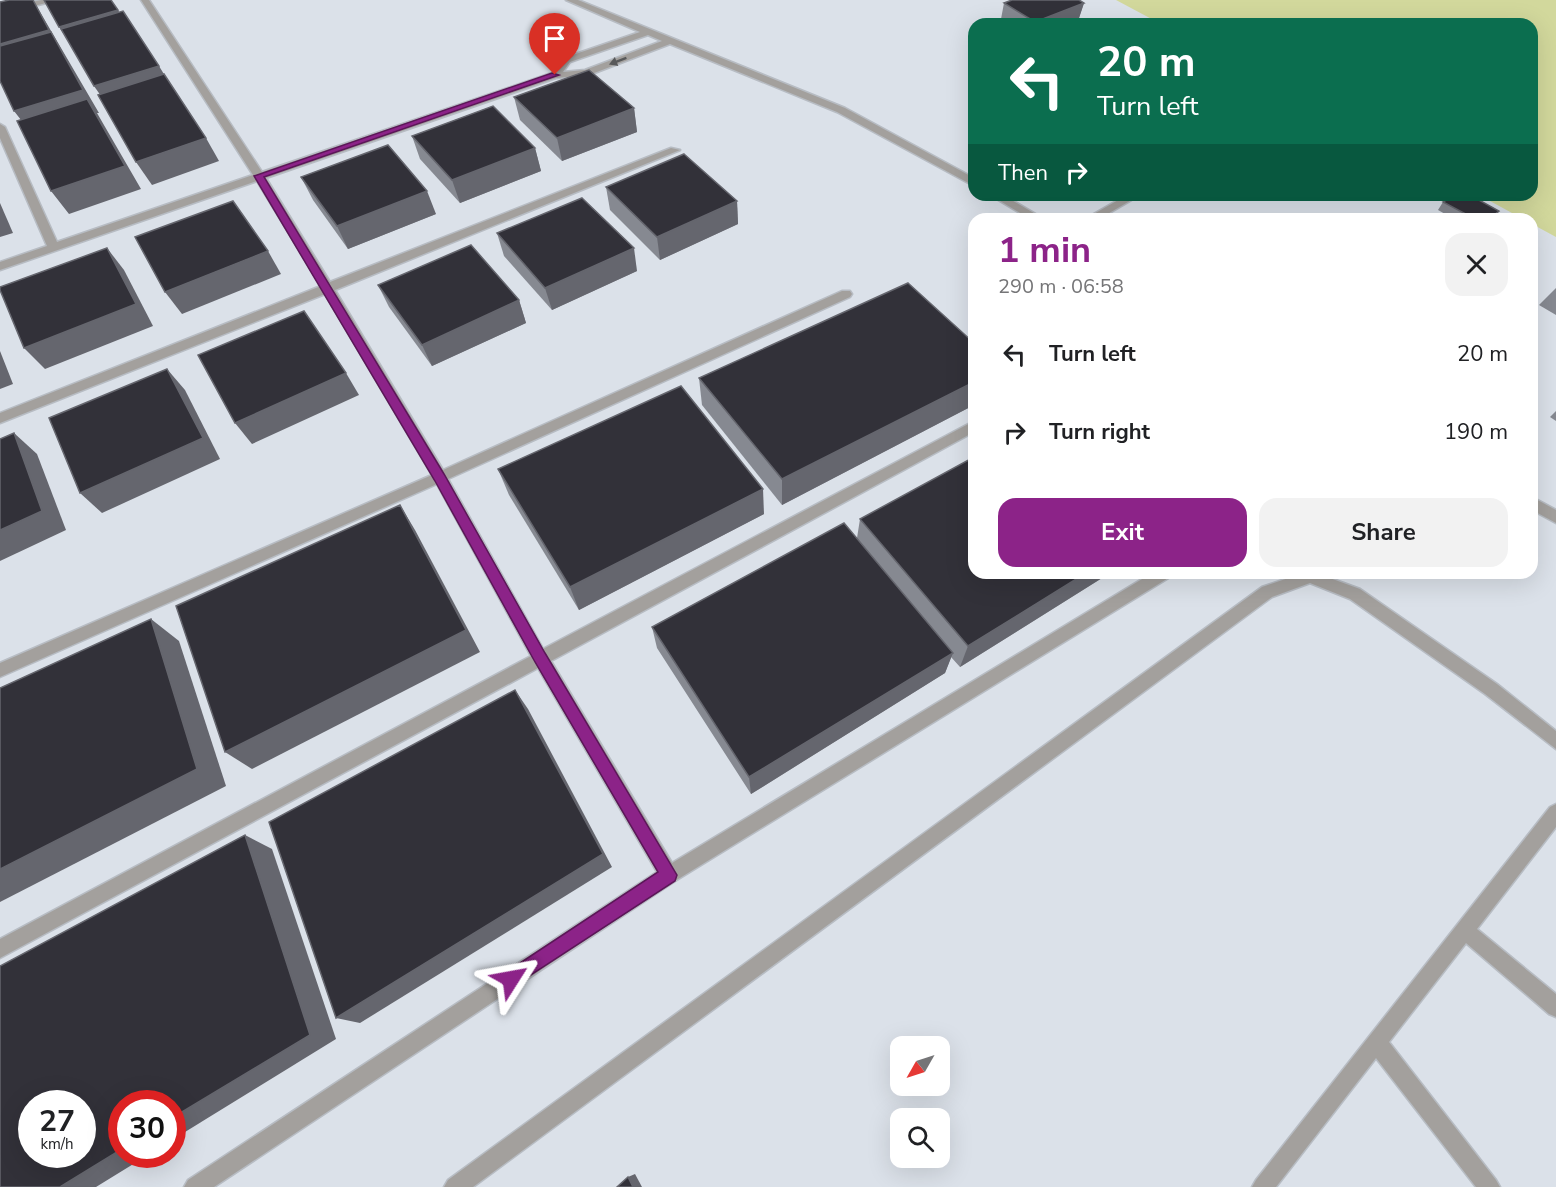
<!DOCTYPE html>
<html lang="en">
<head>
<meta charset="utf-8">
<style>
  :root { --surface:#fff; --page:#f2f2f2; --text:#202124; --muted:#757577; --accent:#8c2388 }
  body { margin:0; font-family:"Nunito Sans",sans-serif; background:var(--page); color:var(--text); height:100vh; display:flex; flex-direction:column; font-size:22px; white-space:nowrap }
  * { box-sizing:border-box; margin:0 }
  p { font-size:20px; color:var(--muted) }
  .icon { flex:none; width:33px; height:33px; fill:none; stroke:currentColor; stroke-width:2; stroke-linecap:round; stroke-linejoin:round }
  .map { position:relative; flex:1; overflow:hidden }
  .details { position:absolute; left:968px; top:213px; width:570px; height:366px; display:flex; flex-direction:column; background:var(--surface); border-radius:18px; box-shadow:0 6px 24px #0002 }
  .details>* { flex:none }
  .banner { position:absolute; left:968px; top:18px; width:570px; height:183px; border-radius:18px; box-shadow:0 6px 24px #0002; background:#0b6e4f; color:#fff; overflow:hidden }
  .needle { width:39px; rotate:231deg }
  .tools { position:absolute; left:890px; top:1036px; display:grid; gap:12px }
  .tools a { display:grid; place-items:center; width:60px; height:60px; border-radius:12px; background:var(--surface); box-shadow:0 6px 24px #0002; font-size:30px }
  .speed { position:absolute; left:18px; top:1090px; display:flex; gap:12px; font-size:30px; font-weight:700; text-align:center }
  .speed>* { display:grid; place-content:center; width:78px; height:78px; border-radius:50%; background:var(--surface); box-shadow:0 6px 24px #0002; line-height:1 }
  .speed small { font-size:15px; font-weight:400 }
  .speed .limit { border:9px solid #d22; background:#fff; color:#111 }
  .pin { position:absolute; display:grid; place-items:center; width:51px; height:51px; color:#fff; margin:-62px -26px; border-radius:50% 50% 50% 0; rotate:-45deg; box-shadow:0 0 6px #0007 }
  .pin .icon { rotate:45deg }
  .me { position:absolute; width:66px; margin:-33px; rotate:56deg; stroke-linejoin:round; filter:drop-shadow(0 0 4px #0008) }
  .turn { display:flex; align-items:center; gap:21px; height:126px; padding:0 30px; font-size:27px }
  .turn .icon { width:78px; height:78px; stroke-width:2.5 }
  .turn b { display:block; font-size:42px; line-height:51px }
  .then { display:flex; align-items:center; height:57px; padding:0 30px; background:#0003; gap:12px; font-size:22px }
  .round { display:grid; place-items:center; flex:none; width:63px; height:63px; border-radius:18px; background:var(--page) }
  .head { display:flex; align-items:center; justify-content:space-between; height:102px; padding:0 30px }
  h1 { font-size:36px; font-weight:700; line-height:45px; color:var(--accent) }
  .action { display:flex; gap:12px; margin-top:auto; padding:12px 30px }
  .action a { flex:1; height:69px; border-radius:18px; background:var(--accent); color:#fff; font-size:24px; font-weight:700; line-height:69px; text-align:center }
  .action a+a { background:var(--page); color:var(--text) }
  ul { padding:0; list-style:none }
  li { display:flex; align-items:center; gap:18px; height:78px; padding:0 30px }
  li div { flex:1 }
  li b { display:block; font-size:22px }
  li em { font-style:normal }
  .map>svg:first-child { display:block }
</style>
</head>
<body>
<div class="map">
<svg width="1556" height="1187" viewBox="0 0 1556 1187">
  <rect width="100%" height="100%" fill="#dbe1e9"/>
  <!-- green -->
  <path fill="#d2d89c" d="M1116,0H1556V237L1532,224V219H1523L1479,195H1532V24H1161Z"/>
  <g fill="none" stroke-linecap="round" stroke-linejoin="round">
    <!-- street casing -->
    <g stroke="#b7bcc3" stroke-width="3">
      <g id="street">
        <path d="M42,0H59L0,14V8Z"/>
        <path d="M141,0H149L262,172L552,73L564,58L640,32L566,0H578L845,108L974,178V186L837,112L670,44L589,75L556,78L266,178L330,282L671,148L680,150L335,290L443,470L842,291H850L852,294L850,297L448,479L543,649L974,421V432L551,661L672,863L1152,573H1172L1170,577L675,881L214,1187H184L188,1180L657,872L538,668L0,958V939L531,656L437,484L0,677V663L432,475L325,294L0,423V413L321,286L257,181L0,270V262L47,246L0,138V124L5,127L57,242L253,175ZM648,35L662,41L585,70L563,72L570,62Z"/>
        <path d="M990,195H1003L1044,219H1030Z"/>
        <path d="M1127,195H1140L1099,219H1085Z"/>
        <path d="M1532,497L1556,510V523L1532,510Z"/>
        <path d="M1303,573H1316L1360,589L1497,684L1556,731V749L1485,694L1350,599L1310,583L1272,597L473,1187H444L448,1180L1262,587Z"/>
        <path d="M1556,804V827L1477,929L1556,994V1017L1549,1014L1466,943L1389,1042L1496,1180L1500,1187H1476L1376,1058L1276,1187H1252L1256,1180L1550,807Z"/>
      </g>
    </g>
    <!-- street -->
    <use href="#street" fill="#a3a09d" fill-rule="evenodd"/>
  </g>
  <!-- wall -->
  <g fill="#868991">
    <path d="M1004,3H1084L1079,18L1065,24H1009L1001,19Z"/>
    <path d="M514,97L634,108L637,132L562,161L520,120Z"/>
    <path d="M412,136L535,148L541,171L460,203L420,159Z"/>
    <path d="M301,177L436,214L348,249L313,200Z"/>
    <path d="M606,187L737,201L738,224L660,260L610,210Z"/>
    <path d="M1443,202L1499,211L1493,219H1454L1438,210Z"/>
    <path d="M497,233L637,271L552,310L504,256Z"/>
    <path d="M378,285L519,300L526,323L432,366L389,307Z"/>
    <path d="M1556,288V315L1539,305Z"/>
    <path d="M974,343V405L782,505L702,405L699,378Z"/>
    <path d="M1556,411V421L1550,417Z"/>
    <path d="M498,469L764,514L579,610L509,495Z"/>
    <path d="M860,519L1110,573L960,667L951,657L945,673L751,794L657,648L652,627L857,538Z"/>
  </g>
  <!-- shaded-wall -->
  <g fill="#65666e">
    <path d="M33,0L99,113H97L141,189L69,214L51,191L32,134L14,111L0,63V44Z"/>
    <path d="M1084,3L1079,18L1065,24H1035V22Z"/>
    <path d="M118,10L127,26L70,43L59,27Z"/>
    <path d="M159,66L173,89L110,109L94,86Z"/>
    <path d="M634,108L637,132L562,161L557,138Z"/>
    <path d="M206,138L219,161L152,185L136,162Z"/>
    <path d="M535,148L541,171L460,203L452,180Z"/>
    <path d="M427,191L436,214L348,249L337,226Z"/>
    <path d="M737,201L738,224L660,260L657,237Z"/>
    <path d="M0,203L13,233L0,237Z"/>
    <path d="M107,248L124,270L153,326L45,369L24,348Z"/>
    <path d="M634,248L637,271L552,310L545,288Z"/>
    <path d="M268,251L281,274L182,314L165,292Z"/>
    <path d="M519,300L526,323L432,366L422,345Z"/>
    <path d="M0,351L13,384L0,389Z"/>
    <path d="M167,369L185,390L220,459L102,513L80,493Z"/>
    <path d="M346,373L359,395L252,444L235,423Z"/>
    <path d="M974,382V405L782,505V479Z"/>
    <path d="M14,433L37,454L66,530L0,561V530Z"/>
    <path d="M763,489L764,514L579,610L570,587Z"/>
    <path d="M400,505L415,530L480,652L252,769L225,752Z"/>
    <path d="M1086,573H1110L960,667L968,646Z"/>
    <path d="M151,619L179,641L226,786L0,902V869Z"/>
    <path d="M953,653L945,673L751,794L749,777Z"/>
    <path d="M515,690L528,709L612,867L360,1023L336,1018Z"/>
    <path d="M245,835L272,849L336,1039L172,1140V1118Z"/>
    <path d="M122,1149V1155H148L96,1187H60Z"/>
    <path d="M635,1174L642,1187H633L628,1177Z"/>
  </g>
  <!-- building -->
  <g fill="#323139" stroke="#65666e" stroke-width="1.5" fill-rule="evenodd">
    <path d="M9,0H33L49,30L0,44V2Z"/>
    <path d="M44,0H111L118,10L59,27Z"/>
    <path d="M1012,0H1079L1084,3L1035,22L1004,3Z"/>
    <path d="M123,11L159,66L94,86L61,29Z"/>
    <path d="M51,32L83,90L14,111L0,81V46Z"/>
    <path d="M589,70L634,108L557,138L514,97Z"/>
    <path d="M164,74L206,138L136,162L98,95Z"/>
    <path d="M87,99L125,166L51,191L17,121Z"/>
    <path d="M493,106L535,148L452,180L412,136Z"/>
    <path d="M388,145L427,191L337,226L301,177Z"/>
    <path d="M684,154L737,201L657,237L606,187Z"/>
    <path d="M1454,195H1470L1499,211L1489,219H1475L1443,202Z"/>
    <path d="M582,198L634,248L545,288L497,233Z"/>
    <path d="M233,201L268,251L165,292L135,237Z"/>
    <path d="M471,245L519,300L422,345L378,285Z"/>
    <path d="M107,248L136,304L24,348L0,290V287Z"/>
    <path d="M908,283L974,343V382L782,479L699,378Z"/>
    <path d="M304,311L346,373L235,423L198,355Z"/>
    <path d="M167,369L203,438L80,493L49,418Z"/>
    <path d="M681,386L763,489L570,587L498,469Z"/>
    <path d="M14,433L42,511L0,530V439Z"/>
    <path d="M974,457V573H1086L968,646L860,519Z"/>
    <path d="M400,505L466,630L225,752L176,606Z"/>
    <path d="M844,523L953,653L749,777L652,627Z"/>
    <path d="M151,619L197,769L0,869V688Z"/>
    <path d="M515,690L603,854L336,1018L269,822Z"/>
    <path d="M245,835L310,1035L172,1118V1104H122V1149L60,1187H0V966ZM32,1104H82V1155H32Z"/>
    <path d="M628,1177L633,1187H617Z"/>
  </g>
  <!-- one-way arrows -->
  <defs><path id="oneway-solid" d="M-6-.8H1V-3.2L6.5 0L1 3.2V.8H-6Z" transform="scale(1.5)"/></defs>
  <use fill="#58595a" href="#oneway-solid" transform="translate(618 61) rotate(159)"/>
  <!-- route -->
  <path fill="#8c2388" stroke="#5b1758" stroke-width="1.5" d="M552,73L559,75L264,177L444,474L545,653L677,875L675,881L511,988L505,985L502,979L505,973L658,872L535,662L435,481L254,176Z"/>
</svg>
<div class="tools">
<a><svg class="needle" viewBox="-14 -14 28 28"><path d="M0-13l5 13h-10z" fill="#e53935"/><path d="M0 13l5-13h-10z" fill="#757577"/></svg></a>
<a><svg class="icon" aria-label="search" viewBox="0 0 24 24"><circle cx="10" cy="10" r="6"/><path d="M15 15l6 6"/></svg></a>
</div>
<div class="speed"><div>27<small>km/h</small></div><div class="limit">30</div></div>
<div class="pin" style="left:555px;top:75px;background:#d93025"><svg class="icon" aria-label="arrive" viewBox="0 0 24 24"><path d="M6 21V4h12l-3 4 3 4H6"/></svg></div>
<svg class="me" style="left:511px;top:979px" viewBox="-20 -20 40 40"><path d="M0-17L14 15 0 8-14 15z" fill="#8c2388" stroke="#fff" stroke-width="4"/></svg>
<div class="banner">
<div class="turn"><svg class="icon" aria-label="left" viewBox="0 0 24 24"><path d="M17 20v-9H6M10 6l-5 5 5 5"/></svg><div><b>20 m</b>Turn left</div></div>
<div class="then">Then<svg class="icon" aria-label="right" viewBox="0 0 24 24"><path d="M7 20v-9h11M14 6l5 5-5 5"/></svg></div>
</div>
<section class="details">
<div class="head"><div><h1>1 min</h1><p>290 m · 06:58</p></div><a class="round"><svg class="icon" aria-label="close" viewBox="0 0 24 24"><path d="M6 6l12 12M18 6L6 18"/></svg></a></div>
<ul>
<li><svg class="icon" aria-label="left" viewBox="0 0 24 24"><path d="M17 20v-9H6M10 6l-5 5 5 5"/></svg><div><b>Turn left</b></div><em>20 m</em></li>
<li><svg class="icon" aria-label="right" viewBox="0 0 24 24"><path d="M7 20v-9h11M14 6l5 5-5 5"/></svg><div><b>Turn right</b></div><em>190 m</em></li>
</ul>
<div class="action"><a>Exit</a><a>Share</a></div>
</section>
</div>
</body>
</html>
